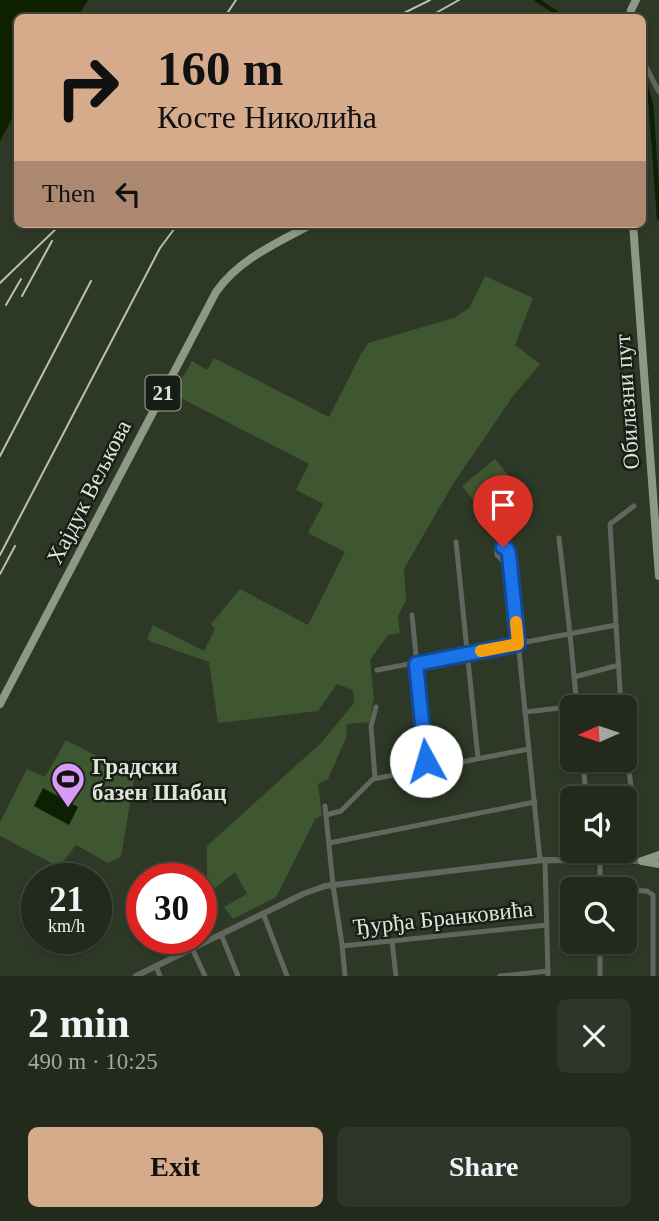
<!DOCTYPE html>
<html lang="en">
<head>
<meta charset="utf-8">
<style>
  :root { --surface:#222a1c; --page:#2e3629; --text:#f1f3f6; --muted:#a2a7a3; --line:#3f463b; --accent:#d6ab8b }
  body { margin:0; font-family:"Times New Roman",serif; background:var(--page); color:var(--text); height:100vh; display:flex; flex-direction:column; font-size:26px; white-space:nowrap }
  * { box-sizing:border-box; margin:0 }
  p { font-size:23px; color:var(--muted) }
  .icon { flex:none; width:38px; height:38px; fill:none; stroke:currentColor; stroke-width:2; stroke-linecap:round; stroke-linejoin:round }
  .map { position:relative; height:976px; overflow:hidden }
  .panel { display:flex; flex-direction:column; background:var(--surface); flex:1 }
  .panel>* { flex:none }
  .guide { position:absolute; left:14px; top:14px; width:632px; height:214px; border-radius:10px; box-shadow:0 2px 5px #0004,0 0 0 2px var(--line); background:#d6ab8b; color:#111; overflow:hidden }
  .needle { width:46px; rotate:267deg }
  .buttons { position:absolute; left:560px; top:695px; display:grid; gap:14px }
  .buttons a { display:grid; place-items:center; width:77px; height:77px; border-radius:10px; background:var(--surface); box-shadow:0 2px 5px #0004,0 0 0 2px var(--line); font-size:35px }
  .speed { position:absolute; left:21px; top:863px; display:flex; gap:14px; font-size:35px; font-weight:700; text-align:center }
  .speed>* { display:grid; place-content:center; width:91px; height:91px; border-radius:50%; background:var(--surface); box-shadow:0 2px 5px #0004,0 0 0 2px var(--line); line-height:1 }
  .speed small { font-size:18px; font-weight:400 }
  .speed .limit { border:10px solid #d22; background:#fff; color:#111 }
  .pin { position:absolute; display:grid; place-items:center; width:60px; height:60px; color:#fff; margin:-72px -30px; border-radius:50% 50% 50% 0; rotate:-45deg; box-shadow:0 0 7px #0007 }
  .pin .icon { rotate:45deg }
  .me { position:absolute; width:77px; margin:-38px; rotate:354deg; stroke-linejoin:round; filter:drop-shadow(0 0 5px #0008) }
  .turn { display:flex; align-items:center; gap:24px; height:147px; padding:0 28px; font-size:32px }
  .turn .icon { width:91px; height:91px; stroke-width:2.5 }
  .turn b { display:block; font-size:49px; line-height:60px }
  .then { display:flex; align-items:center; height:66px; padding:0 28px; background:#0003; gap:14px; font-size:26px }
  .round { display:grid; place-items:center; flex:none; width:74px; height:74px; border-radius:10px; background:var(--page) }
  .summary { display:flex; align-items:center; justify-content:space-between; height:119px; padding:0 28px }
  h1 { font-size:42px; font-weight:600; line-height:52px }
  .primary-button { display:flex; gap:14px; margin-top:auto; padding:14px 28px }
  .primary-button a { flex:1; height:80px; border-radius:10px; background:var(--accent); color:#111; font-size:28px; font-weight:600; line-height:80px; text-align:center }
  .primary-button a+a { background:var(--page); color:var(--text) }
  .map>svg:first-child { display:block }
</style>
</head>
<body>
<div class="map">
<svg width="659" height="976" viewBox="0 0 659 976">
  <rect width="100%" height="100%" fill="#2d3826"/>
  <!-- green -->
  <g fill="#3f5730">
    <path d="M485,276L533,298L515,345L540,364L513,396L453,484L404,569L406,600L398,616L400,633L388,635L370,660L374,698L369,722L347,724L346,738L328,779L318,784L322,815L315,819L276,897L233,919L224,907L247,894L235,872L208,894L201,888L207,876V846L321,743L354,703L353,690L337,684L318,711L218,723L209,662L152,642L147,639L153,625L204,651L215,629L211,624L240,589L308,625L345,552L308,533L323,504L296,490L309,464L173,394L192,361L207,370L214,358L329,417L361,354L368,343L454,318L469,308Z"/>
    <path d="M495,459L534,507L500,534L462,486Z"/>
    <path d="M66,740L108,762L135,773L121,857L108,863L76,845L59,867L0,836V822L27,769L45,777Z"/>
  </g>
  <!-- water -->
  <g fill="#0d2001">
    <path d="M0,0H88L78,17L18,18L17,109L0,141Z"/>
    <path d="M43,788L78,807L69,825L34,806Z"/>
  </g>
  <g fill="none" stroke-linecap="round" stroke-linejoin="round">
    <!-- canal -->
    <g stroke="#0d2001" stroke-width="4.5">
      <path d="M537,0L564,18"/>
      <path d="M642,80L646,86L651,105L659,218"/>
    </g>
    <!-- minor -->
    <g stroke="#61675e" stroke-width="5">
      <path d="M642,59L659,92"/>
      <path d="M559,538L570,634L577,707"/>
      <path d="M456,542L478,758"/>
      <path d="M510,568L497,555V550L500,548L507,549C511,559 511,570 512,581C521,674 531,767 540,860"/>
      <path d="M412,615L427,768"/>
      <path d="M377,670L616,625"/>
      <path d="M574,677L619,665"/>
      <path d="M621,707L610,524L634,506"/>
      <path d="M525,712L621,701"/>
      <path d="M625,737L635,820L633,827L625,828"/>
      <path d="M583,760L586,798"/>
      <path d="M375,778L371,726L376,707"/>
      <path d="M325,806L333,885L342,944L345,976"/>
      <path d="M326,815L341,811L373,779L529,749"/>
      <path d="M329,843L535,802"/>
      <path d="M592,850L593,860"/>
      <path d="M545,860L548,976"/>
      <path d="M600,860V889"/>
      <path d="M625,890L647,891L653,895V976"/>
      <path d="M263,913L287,976"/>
      <path d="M221,934L238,976"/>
      <path d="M392,941L396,976"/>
      <path d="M600,942V976"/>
      <path d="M342,946L547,925"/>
      <path d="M192,948L205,976"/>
      <path d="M156,966L160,976"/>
      <path d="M500,976L548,971"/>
    </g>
    <!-- tertiary -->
    <path stroke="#61675e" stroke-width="6" d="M136,976L303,894L325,886L542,860L644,861"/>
    <!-- primary -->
    <g stroke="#8d9986" stroke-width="8">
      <path d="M630,18L631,10L636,0"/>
      <path d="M633,224L659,576"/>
      <path d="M0,704L216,292C239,259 277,243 312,224"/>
      <path d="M642,861L659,855"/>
      <path d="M642,861L659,864"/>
    </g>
    <!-- rail -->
    <g stroke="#b7c0b3" stroke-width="2">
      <path d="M224,18L236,0"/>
      <path d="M394,18L430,0"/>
      <path d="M427,18L459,0"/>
      <path d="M0,283L61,224"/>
      <path d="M22,296L52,241"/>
      <path d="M6,305L21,279"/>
      <path d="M0,456L91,281"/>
      <path d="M0,555L160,248L178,224"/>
      <path d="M0,574L15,546"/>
    </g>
  </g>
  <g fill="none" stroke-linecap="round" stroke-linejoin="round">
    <!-- route casing -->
    <g stroke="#114b97" stroke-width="18">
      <path id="route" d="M426,761L416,664L518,644L509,554L507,549L503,547"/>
    </g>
    <!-- route -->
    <use href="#route" stroke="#1a73e8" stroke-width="12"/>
    <!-- slow -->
    <path stroke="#f59e0b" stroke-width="12" d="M481,651L518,644L516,622"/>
  </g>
  <!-- icons -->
  <defs>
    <g id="stadium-pin" transform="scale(1.75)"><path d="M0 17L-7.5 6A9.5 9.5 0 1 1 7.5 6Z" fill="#d99af7" stroke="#181e15"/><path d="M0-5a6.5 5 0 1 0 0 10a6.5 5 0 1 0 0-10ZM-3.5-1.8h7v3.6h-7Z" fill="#111"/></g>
  </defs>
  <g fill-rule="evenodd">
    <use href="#stadium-pin" x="68" y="779"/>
  </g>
  <g text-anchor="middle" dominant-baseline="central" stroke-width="5" stroke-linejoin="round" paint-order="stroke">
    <!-- shield labels -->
    <rect fill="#181e15" stroke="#a2a99e" stroke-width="2" x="145.5" y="375.5" width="35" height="35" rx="5"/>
    <g font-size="21" font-weight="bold" fill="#dde5d9">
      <text x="163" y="393">21</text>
    </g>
    <!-- street labels -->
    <g font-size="23" fill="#dde5d9" stroke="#181e15">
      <text transform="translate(627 402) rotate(-94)">Обилазни пут</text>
      <text transform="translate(89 492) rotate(-63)">Хајдук Вељкова</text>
      <text transform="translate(443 918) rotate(-6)">Ђурђа Бранковића</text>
    </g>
    <!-- poi labels -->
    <g font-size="23" font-weight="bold" fill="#dde5d9" stroke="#181e15" text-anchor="start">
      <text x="92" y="766">Градски<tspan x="92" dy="26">базен Шабац</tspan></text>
    </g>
  </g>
</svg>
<div class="buttons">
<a><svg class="needle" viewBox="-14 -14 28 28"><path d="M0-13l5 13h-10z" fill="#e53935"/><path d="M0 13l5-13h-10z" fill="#a2a7a3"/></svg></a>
<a><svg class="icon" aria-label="sound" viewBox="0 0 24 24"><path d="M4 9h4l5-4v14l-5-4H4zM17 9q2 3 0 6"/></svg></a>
<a><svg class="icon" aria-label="search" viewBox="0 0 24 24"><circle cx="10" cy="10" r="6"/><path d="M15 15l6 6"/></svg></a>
</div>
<div class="speed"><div>21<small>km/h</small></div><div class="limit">30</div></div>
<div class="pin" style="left:503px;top:547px;background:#d93025"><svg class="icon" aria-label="arrive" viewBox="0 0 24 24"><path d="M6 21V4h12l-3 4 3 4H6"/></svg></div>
<svg class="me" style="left:426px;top:761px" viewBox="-20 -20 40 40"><circle r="19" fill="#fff"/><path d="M0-13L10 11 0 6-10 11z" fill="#1a73e8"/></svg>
<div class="guide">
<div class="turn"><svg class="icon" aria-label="right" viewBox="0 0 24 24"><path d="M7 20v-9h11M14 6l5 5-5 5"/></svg><div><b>160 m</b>Косте Николића</div></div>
<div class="then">Then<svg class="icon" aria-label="left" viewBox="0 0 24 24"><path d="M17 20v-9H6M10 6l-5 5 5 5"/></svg></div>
</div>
</div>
<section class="panel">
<div class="summary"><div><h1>2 min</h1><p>490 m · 10:25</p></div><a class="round"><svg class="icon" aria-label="close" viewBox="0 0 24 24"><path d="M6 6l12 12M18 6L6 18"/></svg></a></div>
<div class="primary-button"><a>Exit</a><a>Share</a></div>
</section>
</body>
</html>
